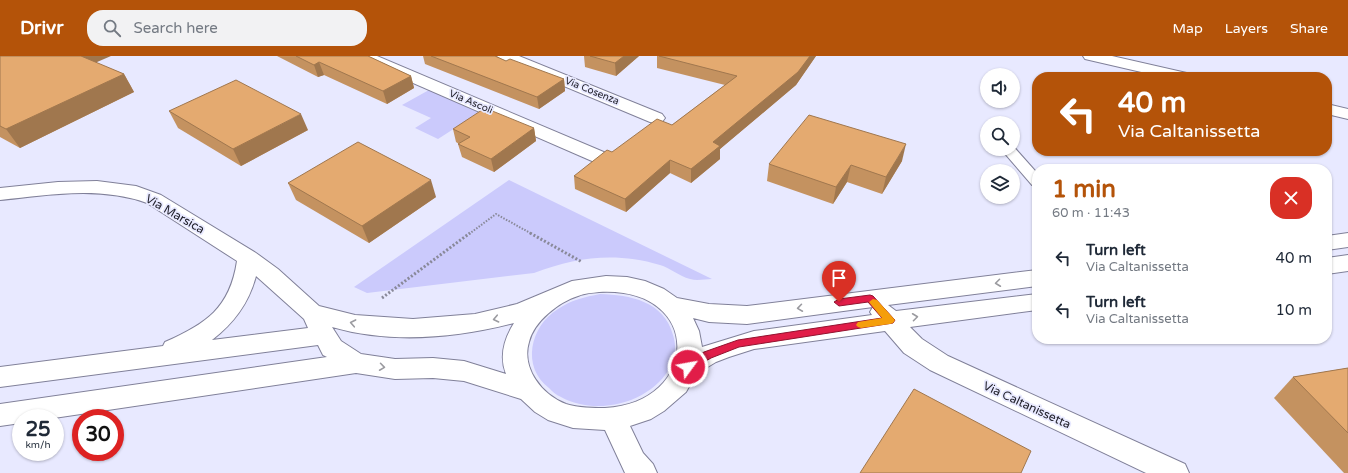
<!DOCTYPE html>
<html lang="en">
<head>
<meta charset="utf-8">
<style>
  :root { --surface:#fff; --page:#f2f2f3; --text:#1f2937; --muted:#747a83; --accent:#b45309 }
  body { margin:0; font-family:"Varela Round",sans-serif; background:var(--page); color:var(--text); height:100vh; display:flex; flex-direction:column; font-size:15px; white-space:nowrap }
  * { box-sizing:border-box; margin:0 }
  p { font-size:13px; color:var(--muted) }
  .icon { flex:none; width:22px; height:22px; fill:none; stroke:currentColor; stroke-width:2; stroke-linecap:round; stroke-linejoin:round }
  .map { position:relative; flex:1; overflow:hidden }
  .details { position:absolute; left:1032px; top:108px; width:300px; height:180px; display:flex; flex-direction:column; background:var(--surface); border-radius:16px; box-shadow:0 1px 3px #0004 }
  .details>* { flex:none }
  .hud { position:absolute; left:1032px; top:16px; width:300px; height:84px; border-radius:16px; box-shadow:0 1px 3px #0004; background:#b45309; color:#fff; overflow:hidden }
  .tools { position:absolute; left:980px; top:12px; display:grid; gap:8px }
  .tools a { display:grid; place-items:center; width:40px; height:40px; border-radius:50%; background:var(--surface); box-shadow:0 1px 3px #0004; font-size:20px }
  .speed { position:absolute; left:12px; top:353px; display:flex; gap:8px; font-size:20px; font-weight:700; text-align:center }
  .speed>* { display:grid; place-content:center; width:52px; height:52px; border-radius:50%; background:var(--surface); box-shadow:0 1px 3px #0004; line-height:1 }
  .speed small { font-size:10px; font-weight:400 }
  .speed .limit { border:6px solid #d22; background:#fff; color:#111 }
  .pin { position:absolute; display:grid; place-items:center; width:34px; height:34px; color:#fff; margin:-41px -17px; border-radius:50% 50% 50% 0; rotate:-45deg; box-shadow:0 0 4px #0007 }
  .pin .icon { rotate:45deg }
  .me { position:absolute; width:44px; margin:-22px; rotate:58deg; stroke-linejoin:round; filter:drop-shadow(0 0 3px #0008) }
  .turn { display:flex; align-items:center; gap:14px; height:84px; padding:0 20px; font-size:18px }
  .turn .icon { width:52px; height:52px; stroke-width:2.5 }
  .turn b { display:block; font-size:28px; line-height:34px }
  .round { display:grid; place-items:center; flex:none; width:42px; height:42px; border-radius:16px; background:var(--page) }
  .summary { display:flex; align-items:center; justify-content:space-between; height:68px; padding:0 20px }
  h1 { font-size:24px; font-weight:700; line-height:30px; color:var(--accent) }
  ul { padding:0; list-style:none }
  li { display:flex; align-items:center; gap:12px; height:52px; padding:0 20px }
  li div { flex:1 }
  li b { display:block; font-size:15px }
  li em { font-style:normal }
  header { display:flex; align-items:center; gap:24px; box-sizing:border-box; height:56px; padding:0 20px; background:var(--accent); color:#fff }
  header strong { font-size:19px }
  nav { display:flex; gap:22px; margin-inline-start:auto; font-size:14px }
  .search { width:280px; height:36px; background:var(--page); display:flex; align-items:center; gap:10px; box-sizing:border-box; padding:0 14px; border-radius:16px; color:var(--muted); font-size:15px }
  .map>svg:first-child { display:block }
</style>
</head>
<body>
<header>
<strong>Drivr</strong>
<div class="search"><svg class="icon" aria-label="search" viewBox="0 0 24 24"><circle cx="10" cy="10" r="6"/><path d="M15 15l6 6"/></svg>Search here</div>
<nav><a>Map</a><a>Layers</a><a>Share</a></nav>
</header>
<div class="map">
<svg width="1348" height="417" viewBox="0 0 1348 417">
  <rect width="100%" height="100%" fill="#e8e9ff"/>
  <!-- green -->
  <g fill="#cbcafc">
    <path d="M429,34L480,56L438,83L415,72L431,62L402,49Z"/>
    <path d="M509,124L712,223C705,223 697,225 690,223C679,220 670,212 660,209C615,196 577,201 534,217L367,237L354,231Z"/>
    <path d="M600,238C630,239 664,245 673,279C676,288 676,300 672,308C653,347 597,361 561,341C556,339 552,335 549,332C521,311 530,270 558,253C571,244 585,241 600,238Z"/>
  </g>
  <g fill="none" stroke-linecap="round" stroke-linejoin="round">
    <!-- lane casing -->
    <g stroke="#808099" stroke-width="2">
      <path id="lane" d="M1013,90L1037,117V130L1032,129L1001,93H1013Z"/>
    </g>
    <!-- street casing -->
    <g stroke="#808099" stroke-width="2">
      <g id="street">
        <path d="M356,0H377L606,97L608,101L606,105L599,107L592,105L358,3Z"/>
        <path d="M497,0H519L662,58L665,62L662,66L656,67L650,66L499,3Z"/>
        <path d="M1083,0H1112L1191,18L1193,21H1163L1085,3Z"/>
        <path d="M1327,48L1348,53V63L1327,58Z"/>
        <path d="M97,125L136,130L161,139L256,197L278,213L319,250L355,259L413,263L475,258L517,248L572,225L606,220L627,221L645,225L664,233L677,242L709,248L747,250L1037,214V230L888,249L896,255L1037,238V254L910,271L922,283L948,300L1185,408L1189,417H1146L930,314L904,297L885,275L754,293L729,301L716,306L696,318L686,336L664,355L651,363L630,370L643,397L653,408L657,417H625L605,374L573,372L548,364L535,356L521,343L464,325L433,322L395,323L356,317L54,362H21V367L0,370V348L327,301L323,299L318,289L0,331V311L163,290L165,286C206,268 230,252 237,205L147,147C99,130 49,139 0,144V132L58,126ZM256,220L304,263L308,272L212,284C234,267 249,247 256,220ZM599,236C704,230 701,347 605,352C593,352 578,352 566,348C542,339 521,312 529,286C534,265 559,246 578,240C585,237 592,237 599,236ZM873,251L870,256L872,259L754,275L702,291L699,275L693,262L709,266L747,268ZM514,267C504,283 499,300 506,318L464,305L433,302L395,303L361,298L341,285L332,271C391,288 456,282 514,267Z"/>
        <path d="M1348,177V191L1327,194V180Z"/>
        <path d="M1348,199V215L1327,218V202Z"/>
      </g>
    </g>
    <!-- path-far1 -->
    <path stroke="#898999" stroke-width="2" stroke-dasharray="1.5 1.5" stroke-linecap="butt" d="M469,178L496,158L532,178"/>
    <!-- path -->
    <g stroke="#898999" stroke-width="3" stroke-dasharray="2 2" stroke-linecap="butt">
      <path d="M530,177L582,206"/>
      <path d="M382,242L470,177"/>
    </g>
    <!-- lane -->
    <use href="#lane" fill="#fff" fill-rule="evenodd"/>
    <!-- street -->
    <use href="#street" fill="#fff" fill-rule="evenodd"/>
  </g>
  <!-- wall -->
  <g fill="#c49260">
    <path d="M0,0L96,7L124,18L134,36L20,92L0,81Z"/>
    <path d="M277,0H368L411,20L414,32L387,48L324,19L318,21Z"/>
    <path d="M423,0H495L506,5L564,23L565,35L539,53L425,8Z"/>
    <path d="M584,0H639L616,20L585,11Z"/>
    <path d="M657,0H816L796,29L720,93V103L691,127L670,117L626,156L575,133L574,120L612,96L672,69L725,29L657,12Z"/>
    <path d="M169,55L308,74L241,110L178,72Z"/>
    <path d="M534,72L536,85L494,116L462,101L458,88H459L456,86L453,73Z"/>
    <path d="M902,105L882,138L847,126L833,148L767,125L769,108Z"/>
    <path d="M288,127L436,141L369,187L296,144Z"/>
    <path d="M1348,312V417H1344L1274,342L1293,321Z"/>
  </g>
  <!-- shaded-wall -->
  <g fill="#a0774e">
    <path d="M73,0H111L81,13Z"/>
    <path d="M624,0H639L616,20L615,7Z"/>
    <path d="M810,0H816L796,29L720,93V103L691,127V113L713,86Z"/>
    <path d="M319,6L324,19L318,21L314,9Z"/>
    <path d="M124,18L134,36L20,92L6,73Z"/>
    <path d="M411,20L414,32L387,48L383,35Z"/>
    <path d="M564,23L565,35L539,53L537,41Z"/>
    <path d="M301,58L308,74L241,110L233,93Z"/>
    <path d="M534,72L536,85L494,116L491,103Z"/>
    <path d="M906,88L902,105L882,138L886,121Z"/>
    <path d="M670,104V117L626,156L625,143Z"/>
    <path d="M851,109L847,126L833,148L836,131Z"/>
    <path d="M431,124L436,141L369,187L362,170Z"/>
  </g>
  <!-- building -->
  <g fill="#e4aa70" stroke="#a0774e">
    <path d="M0,0H81L124,18L6,73L0,70Z"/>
    <path d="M296,0H368L411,20L383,35L319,6L314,9Z"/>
    <path d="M431,0H495L506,5L510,3L564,23L537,41Z"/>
    <path d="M590,0H624L615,7Z"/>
    <path d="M659,0H810L798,16L713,86L720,90L691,113L670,104L625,143L574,120L607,94L612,96L657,63L672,69L737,20Z"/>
    <path d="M236,24L301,58L233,93L169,55Z"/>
    <path d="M485,52L534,72L491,103L458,88L470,81L453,73Z"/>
    <path d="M809,59L906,88L886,121L851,109L836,131L769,108Z"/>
    <path d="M358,86L431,124L362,170L288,127Z"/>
    <path d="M1348,312V377L1293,321Z"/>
    <path d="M914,333L1031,395L1021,417H860Z"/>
  </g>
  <!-- one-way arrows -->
  <defs><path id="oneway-chevron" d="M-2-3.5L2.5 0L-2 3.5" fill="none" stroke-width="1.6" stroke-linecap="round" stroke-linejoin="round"/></defs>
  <g stroke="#9b9ba0">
    <use href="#oneway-chevron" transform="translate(998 227) rotate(173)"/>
    <use href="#oneway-chevron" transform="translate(800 252) rotate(172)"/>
    <use href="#oneway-chevron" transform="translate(915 261) rotate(-7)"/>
    <use href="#oneway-chevron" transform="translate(496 263) rotate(168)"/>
    <use href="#oneway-chevron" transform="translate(353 267) rotate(-169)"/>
    <use href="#oneway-chevron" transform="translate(382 311) rotate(8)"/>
  </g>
  <!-- route -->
  <path fill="#e11d48" stroke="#92132f" d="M870,239L873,240L893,262L895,264L893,267L739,291L711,302L691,314L688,315L684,314L683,311L684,308L704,296L738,284L882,262L868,246L839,250L834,246L839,243Z"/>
  <!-- slow -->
  <path fill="#f59e0b" d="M873,243L877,244L895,264L893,267L890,268L861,272L858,271L856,269L858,266L882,262L869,246Z"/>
  <g text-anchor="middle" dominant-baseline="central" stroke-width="3.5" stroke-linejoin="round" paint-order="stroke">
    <!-- far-street labels -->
    <g font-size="10" fill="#21212b" stroke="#e8e9ff">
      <text transform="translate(592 35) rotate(22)">Via Cosenza</text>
      <text transform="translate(471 46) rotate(23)">Via Ascoli</text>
    </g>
    <!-- street labels -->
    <g font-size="12" fill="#21212b" stroke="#e8e9ff">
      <text transform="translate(175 158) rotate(30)">Via Marsica</text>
      <text transform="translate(1027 349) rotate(25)">Via Caltanissetta</text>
    </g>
  </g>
</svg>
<div class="tools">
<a><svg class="icon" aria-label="sound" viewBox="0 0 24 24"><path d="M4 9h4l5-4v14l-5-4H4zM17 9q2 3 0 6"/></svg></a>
<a><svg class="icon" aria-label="search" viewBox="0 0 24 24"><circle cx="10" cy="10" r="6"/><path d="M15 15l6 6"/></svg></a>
<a><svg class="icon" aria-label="layers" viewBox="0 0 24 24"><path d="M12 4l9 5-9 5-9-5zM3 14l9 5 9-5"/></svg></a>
</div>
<div class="speed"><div>25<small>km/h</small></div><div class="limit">30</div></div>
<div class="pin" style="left:839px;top:246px;background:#d93025"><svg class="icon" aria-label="arrive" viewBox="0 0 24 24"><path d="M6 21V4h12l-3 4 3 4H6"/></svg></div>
<svg class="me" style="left:688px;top:311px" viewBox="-20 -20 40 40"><circle r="17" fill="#e11d48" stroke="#fff" stroke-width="3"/><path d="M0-11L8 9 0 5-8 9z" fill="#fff"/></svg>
<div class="hud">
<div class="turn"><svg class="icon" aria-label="left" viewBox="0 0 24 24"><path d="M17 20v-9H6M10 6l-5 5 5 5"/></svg><div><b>40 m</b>Via Caltanissetta</div></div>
</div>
<section class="details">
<div class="summary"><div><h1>1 min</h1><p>60 m · 11:43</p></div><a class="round" style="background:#d93025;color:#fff"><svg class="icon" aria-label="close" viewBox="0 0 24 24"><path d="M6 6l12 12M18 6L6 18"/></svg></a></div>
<ul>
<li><svg class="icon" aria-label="left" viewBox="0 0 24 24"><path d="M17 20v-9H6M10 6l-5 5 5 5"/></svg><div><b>Turn left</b><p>Via Caltanissetta</p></div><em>40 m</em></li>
<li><svg class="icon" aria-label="left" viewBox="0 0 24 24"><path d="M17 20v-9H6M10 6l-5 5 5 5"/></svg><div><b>Turn left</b><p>Via Caltanissetta</p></div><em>10 m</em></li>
</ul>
</section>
</div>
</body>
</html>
